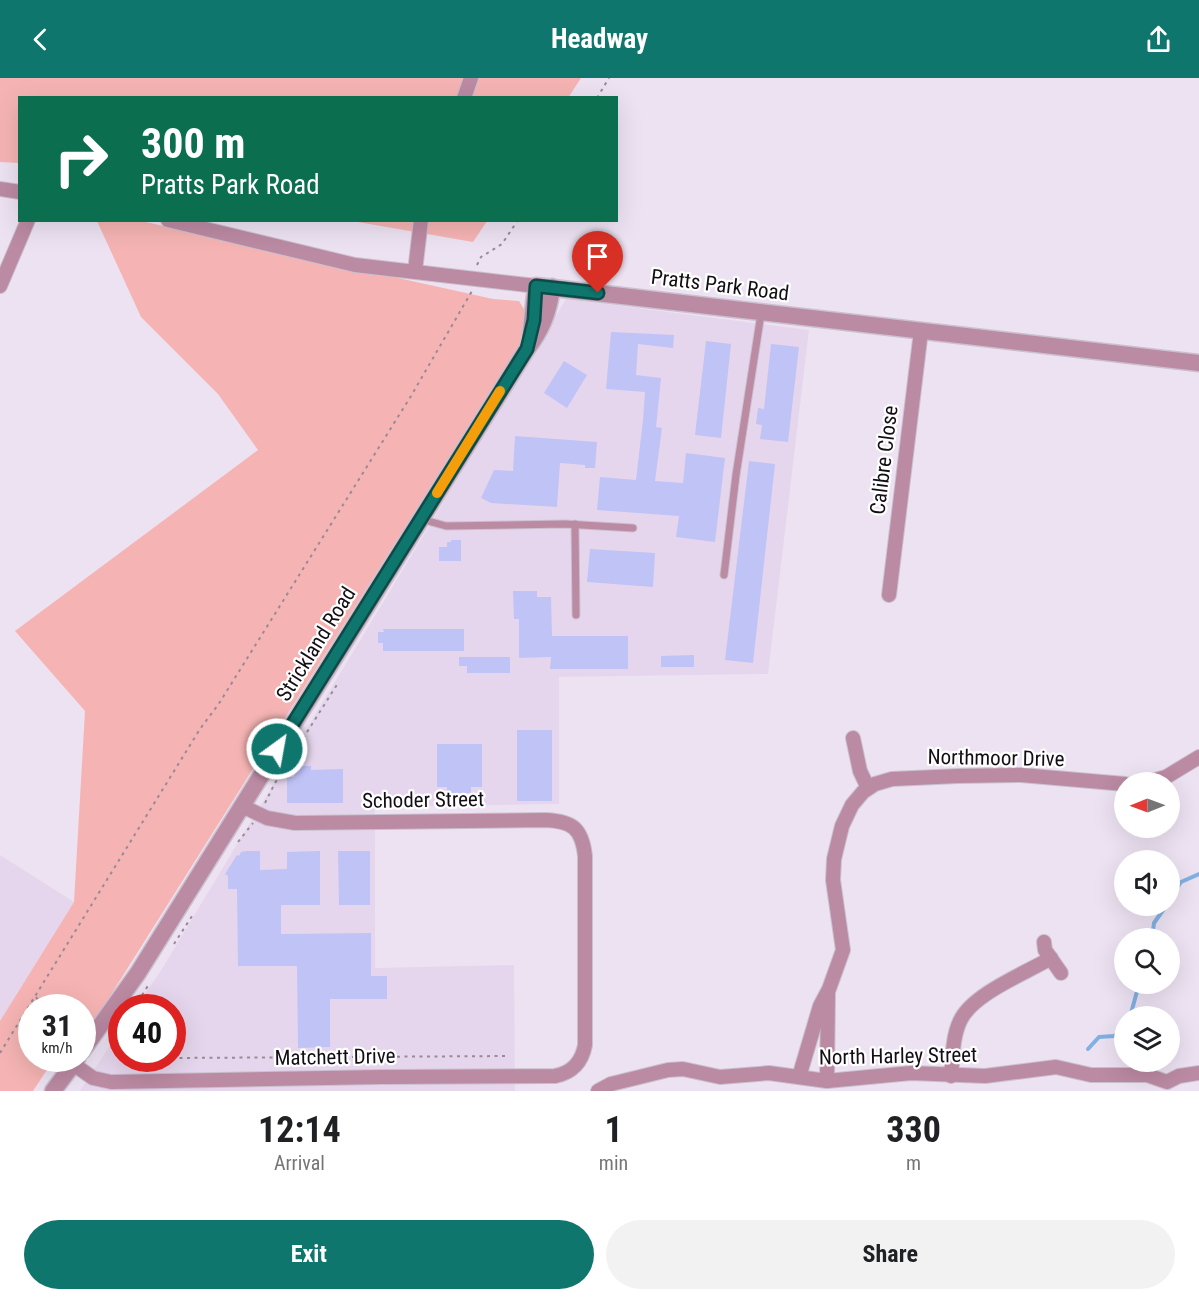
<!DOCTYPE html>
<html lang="en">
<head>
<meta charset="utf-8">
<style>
  :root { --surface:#fff; --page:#f2f2f2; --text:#202124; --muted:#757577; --accent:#0f766e }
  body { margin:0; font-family:"Roboto Condensed",sans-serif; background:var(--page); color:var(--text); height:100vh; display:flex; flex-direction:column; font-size:22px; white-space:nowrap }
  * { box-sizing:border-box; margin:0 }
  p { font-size:20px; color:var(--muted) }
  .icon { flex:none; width:33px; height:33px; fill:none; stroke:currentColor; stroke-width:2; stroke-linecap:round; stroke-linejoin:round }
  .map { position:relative; height:1013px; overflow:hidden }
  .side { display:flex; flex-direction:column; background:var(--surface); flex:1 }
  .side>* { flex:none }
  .banner { position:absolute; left:18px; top:18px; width:600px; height:126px; border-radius:0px; box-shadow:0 6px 24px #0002; background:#0b6e4f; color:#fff; overflow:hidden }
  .needle { width:39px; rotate:269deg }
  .controls { position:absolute; left:1114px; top:694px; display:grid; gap:12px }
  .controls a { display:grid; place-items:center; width:66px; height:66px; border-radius:50%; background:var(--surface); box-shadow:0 6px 24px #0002; font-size:30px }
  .speed { position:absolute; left:18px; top:916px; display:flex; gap:12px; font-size:30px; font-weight:700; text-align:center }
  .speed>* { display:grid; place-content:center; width:78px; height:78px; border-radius:50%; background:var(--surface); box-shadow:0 6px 24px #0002; line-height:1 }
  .speed small { font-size:15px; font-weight:400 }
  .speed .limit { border:9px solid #d22; background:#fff; color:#111 }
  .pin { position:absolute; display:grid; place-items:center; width:51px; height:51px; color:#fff; margin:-62px -26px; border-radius:50% 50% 50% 0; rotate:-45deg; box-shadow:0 0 6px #0007 }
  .pin .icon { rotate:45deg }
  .me { position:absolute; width:66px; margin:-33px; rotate:32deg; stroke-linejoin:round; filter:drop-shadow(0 0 4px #0008) }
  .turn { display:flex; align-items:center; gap:21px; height:126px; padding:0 24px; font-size:27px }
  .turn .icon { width:78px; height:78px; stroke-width:2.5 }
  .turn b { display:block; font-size:42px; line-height:51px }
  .eta { display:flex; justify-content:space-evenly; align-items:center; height:102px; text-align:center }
  .eta b { font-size:36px; font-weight:700; line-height:42px }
  .cta { display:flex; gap:12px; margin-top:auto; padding:12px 24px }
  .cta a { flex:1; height:69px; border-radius:36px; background:var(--accent); color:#fff; font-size:24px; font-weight:700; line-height:69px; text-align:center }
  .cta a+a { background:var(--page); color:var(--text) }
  header { display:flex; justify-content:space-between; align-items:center; height:78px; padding:0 24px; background:var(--accent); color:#fff; font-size:27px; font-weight:700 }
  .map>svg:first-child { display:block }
</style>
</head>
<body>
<header><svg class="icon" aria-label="back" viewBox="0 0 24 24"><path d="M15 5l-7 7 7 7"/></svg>Headway<svg class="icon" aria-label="share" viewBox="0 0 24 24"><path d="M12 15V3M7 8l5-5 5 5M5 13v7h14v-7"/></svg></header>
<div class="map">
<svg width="1199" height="1013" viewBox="0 0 1199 1013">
  <rect width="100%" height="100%" fill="#ede2f2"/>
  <!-- built -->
  <g fill="#e6d6ed">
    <path d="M566,221L809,252L768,596L559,599V726L375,729V890L514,887L515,1013H80L121,951L122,981H172V930H135L160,894Z"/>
    <path d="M0,777L74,824L0,943Z"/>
  </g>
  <!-- green -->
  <g fill="#f5b4b3">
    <path d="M0,0H581L568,20H20L19,85L0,84Z"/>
    <path d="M97,143H141L493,221L519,223L527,236L524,260L95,942L83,951L82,930H32V981H54L33,1013H0V943L74,824L85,633L15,553L258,372L218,316L141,239Z"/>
    <path d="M352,143H487L473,164Z"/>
  </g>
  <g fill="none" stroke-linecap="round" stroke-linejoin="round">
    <!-- stream -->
    <g stroke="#81b1e3" stroke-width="4">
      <path d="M1170,821L1181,804L1199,796"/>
      <path d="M1152,861L1154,845L1166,828"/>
      <path d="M1130,939L1139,906"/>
      <path d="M1088,971L1099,959L1114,958L1125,949"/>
    </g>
  </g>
  <!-- building -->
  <g fill="#c0c3f6">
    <path d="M611,254L674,257L673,270L638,266L636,297L661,300L656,349L662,350L655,403L683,405L686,375L725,380L715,464L676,459L679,438L597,432L600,399L636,402L643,342L645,314L606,311Z"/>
    <path d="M706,263L731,266L721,360L695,357Z"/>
    <path d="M771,266L799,269L788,364L760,361L762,347L756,346L758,330L764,331Z"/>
    <path d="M564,283L587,297L567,330L544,315Z"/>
    <path d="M515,358L597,364L595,390H585V387L560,385L557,429L491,425L481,420L494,392L513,393Z"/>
    <path d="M749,383L775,386L753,585L725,582Z"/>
    <path d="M451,462H461V483H439V469H447V464H451Z"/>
    <path d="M590,471L655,475L653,509L587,504Z"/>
    <path d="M513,513H537V519H551L552,558H628V591H550L551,579L519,580V541H514Z"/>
    <path d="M383,551H464V573H383V565H378V554H384Z"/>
    <path d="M694,577V589H661V578Z"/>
    <path d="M459,579H510V595H467V588H459Z"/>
    <rect x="517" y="652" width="35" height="71"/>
    <path d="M437,666H482V709H471V715H447V709H437Z"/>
    <path d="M295,688H311V692L343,691V725H287V699H294Z"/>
    <path d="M260,773V792L287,791V774L320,773V827H281V856L371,855V898H387V921H330V969L298,970L297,888H238L237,811H228V798L225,796L237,777L239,778L241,774L247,773Z"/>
    <path d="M338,773H370V827H339Z"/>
  </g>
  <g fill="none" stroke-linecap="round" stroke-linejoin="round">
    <!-- service casing -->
    <g stroke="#cac0ce" stroke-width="9">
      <g id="service">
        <path d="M421,441L446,448L565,446L633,450"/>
        <path d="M575,446L576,537"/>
        <path d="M724,497L736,397L761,236"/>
      </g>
    </g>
    <!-- minor casing -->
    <g stroke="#cac0ce" stroke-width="16">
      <g id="minor">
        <path d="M464,20L471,0"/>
        <path d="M0,111L20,114"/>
        <path d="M168,142L355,187L536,208"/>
        <path d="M415,193L421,142"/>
        <path d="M0,208L28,142"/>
        <path d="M889,517L921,253"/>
        <path d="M853,660L860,693L868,710"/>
        <path d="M1145,705L1166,699L1199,679"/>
        <path d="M1044,864L1045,872L1061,895"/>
        <path d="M73,986L93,1000L111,1004L381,999L555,998C572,995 582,984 585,967V778C582,750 572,743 545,742L295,745L267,740L242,728"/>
        <path d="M951,998C953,980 952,960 960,943C972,916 1026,895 1051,880"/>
        <path d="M799,999L820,928L829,911L843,872L833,802L834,781L842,748L852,727L863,714L875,706L892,701L958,698L1021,697L1125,706"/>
        <path d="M827,1003L828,916"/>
        <path d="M598,1013L611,1006L668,992L683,991L720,999L769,995L827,1003L911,995L985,998L1056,989L1091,997H1147L1167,1004L1179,998L1199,995"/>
      </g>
    </g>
    <!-- tertiary casing -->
    <g stroke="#cac0ce" stroke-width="19">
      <g id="tertiary">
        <path d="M530,262L536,208L1199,285"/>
        <path d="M82,973L138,895L527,271C542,251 549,234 552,209"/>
        <path d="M53,1013L77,981"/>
      </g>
    </g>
    <!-- path -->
    <g stroke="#958c98" stroke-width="2" stroke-dasharray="3 4.5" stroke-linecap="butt">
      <path d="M597,20L609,0"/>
      <path d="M477,187L481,179L502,166L518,142"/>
      <path d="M265,725L275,705L338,605"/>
      <path d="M238,764L253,745"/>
      <path d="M174,866L194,835"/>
      <path d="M36,919L44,930"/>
      <path d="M134,930L149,906"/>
      <path d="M122,950L111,967L119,980L122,981"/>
      <path d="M0,975L200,651L218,627L411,318L472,213"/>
      <path d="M172,980L509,978"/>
    </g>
    <!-- service -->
    <use href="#service" stroke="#bb8aa3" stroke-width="7"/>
    <!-- minor -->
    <use href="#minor" stroke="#bb8aa3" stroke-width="14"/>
    <!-- tertiary -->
    <use href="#tertiary" stroke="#bb8aa3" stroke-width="16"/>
  </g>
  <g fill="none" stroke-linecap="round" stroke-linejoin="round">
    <!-- route casing -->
    <g stroke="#0a4d48" stroke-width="15">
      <path id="route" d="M277,671L527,271L534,242L536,208L598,215"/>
    </g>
    <!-- route -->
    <use href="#route" stroke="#0f766e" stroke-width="10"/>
    <!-- slow -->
    <path stroke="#f59e0b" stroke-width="10" d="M437,415L500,313"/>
  </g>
  <g text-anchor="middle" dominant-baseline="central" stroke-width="4.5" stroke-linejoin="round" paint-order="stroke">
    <!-- street labels -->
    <g font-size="21" fill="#120e14" stroke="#fff">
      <text transform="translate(720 207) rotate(7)">Pratts Park Road</text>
      <text transform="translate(884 382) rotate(-83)">Calibre Close</text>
      <text transform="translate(316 566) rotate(-58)">Strickland Road</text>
      <text transform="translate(996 680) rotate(1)">Northmoor Drive</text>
      <text transform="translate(423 722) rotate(-1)">Schoder Street</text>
      <text transform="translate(898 978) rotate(-1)">North Harley Street</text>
      <text transform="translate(335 979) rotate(-1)">Matchett Drive</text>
    </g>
  </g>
</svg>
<div class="controls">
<a><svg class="needle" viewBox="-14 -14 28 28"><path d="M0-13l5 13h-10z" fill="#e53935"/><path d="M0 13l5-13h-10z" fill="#757577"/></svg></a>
<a><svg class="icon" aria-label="sound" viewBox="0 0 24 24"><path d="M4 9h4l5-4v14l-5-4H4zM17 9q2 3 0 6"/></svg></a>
<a><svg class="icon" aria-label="search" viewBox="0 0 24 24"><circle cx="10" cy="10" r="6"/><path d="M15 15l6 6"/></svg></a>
<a><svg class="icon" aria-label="layers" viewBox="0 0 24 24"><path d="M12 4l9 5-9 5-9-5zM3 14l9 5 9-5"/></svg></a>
</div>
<div class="speed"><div>31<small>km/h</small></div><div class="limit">40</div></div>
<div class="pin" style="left:598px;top:215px;background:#d93025"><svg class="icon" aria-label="arrive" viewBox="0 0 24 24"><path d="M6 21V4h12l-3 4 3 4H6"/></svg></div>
<svg class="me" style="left:277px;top:671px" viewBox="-20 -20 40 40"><circle r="17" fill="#0f766e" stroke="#fff" stroke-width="3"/><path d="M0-11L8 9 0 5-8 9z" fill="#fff"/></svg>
<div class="banner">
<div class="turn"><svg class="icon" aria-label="right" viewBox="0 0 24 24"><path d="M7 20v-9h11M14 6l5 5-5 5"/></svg><div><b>300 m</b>Pratts Park Road</div></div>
</div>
</div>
<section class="side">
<div class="eta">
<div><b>12:14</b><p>Arrival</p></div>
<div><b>1</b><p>min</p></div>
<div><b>330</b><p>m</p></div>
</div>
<div class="cta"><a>Exit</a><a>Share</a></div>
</section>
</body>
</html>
